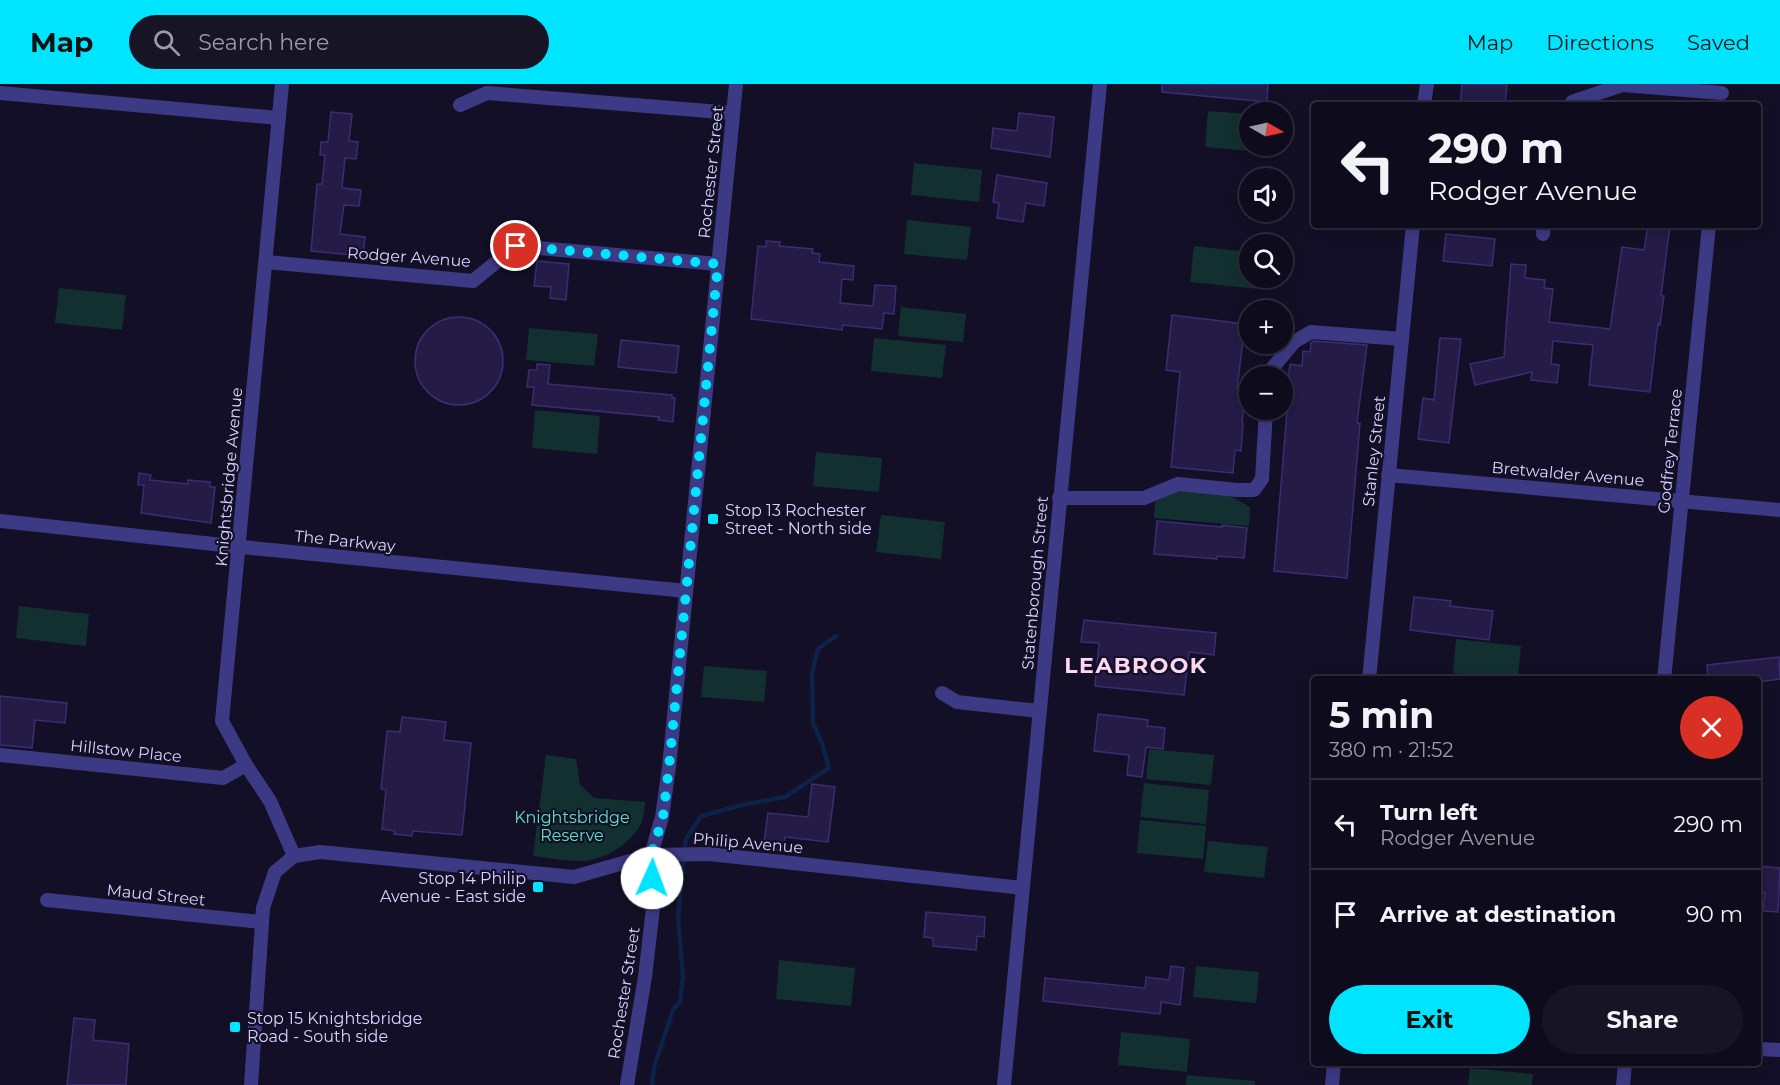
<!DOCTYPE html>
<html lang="en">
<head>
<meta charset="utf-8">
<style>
  :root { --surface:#0e0b1c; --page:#171425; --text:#f1f3f6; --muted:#9b9ba3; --line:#2e2b3b; --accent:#00e5ff }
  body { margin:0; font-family:Montserrat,sans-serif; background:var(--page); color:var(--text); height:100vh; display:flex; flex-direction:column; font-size:22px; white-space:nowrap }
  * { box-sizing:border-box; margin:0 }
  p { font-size:20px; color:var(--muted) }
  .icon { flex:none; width:33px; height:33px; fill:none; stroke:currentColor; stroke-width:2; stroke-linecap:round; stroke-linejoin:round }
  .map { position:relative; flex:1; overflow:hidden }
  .details { position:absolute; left:1311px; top:592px; width:450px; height:390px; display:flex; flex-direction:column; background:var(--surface); border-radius:6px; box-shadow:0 3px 15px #0003,0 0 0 2px var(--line) }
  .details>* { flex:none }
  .top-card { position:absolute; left:1311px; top:18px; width:450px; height:126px; border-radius:6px; box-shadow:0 3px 15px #0003,0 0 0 2px var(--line); background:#0e0b1c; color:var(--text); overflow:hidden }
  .needle { width:39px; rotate:99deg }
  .tools { position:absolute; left:1239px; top:18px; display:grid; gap:12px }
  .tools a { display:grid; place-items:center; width:54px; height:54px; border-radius:50%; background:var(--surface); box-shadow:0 3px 15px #0003,0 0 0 2px var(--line); font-size:30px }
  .pin { position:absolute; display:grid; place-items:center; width:51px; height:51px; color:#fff; margin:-26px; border:3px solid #fff; border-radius:50%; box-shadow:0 2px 6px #0007 }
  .me { position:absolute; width:66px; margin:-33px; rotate:2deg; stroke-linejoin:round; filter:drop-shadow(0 0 4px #0008) }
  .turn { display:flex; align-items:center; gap:21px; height:126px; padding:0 18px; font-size:27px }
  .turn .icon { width:78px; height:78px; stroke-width:2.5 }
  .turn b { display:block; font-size:42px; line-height:51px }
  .round { display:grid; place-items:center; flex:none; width:63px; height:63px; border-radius:32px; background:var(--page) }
  .head { display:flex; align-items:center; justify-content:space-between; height:102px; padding:0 18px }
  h1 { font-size:36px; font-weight:700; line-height:45px }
  .button { display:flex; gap:12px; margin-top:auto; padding:12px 18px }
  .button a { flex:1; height:69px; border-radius:36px; background:var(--accent); color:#111; font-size:24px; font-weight:700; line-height:69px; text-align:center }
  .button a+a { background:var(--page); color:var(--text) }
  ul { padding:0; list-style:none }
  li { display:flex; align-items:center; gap:18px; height:90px; padding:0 18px; border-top:2px solid var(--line) }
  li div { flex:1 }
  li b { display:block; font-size:22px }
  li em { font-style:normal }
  header { display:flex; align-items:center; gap:36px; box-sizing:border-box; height:84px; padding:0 30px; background:var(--accent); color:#111 }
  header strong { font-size:28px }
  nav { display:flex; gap:33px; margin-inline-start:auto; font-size:21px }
  .search { width:420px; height:54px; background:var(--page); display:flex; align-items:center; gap:15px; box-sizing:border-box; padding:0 21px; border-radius:33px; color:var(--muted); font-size:22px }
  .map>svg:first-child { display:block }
</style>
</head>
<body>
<header>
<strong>Map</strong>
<div class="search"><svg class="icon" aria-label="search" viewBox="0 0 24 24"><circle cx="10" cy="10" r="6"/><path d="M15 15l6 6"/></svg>Search here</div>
<nav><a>Map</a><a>Directions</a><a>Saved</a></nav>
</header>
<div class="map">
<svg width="1780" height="1001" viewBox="0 0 1780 1001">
  <rect width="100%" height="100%" fill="#130f26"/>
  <!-- green -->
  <g fill="#12302f">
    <path d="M1208,27L1249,30L1250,62H1273L1272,69L1205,63Z"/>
    <path d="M914,79L982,86L979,118L911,111Z"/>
    <path d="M907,136L971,143L967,176L904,170Z"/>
    <path d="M1194,162L1249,168L1250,194H1259L1258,205L1190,198Z"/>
    <path d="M59,204L126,211L122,246L55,239Z"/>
    <path d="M901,223L966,230L963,258L898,252Z"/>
    <path d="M529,244L598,250L594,282L526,276Z"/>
    <path d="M874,254L946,261L942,294L871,287Z"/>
    <path d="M535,326L600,332L597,370L532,364Z"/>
    <path d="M816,368L882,374L879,408L813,402Z"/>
    <path d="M1179,406L1227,410L1250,423L1249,442L1154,434L1155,418L1165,411Z"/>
    <path d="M881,431L945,438L941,475L876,468Z"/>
    <path d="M19,522L89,530L86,562L16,554Z"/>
    <path d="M1456,555L1521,562L1518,595L1453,589Z"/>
    <path d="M704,582L767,587L764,618L701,613Z"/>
    <path d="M1149,665L1214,671L1211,701L1146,695Z"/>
    <path d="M546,671L576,675L580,701L594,714L645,718C645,724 644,731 642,737C634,758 604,777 581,777C565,777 549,774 533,772Z"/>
    <path d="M1144,699L1209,706L1206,740L1140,733Z"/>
    <path d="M1140,736L1206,742L1203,775L1137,769Z"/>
    <path d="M1208,757L1268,763L1264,794L1204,788Z"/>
    <path d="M779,876L855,884L851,922L776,915Z"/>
    <path d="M1196,882L1259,888L1256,919L1193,913Z"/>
    <path d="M1121,948L1190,955L1187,988L1118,981Z"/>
    <path d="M1470,984L1533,990L1532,1001H1468Z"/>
    <path d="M1187,991L1255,997V1001H1186Z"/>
  </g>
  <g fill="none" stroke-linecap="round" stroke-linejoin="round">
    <!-- stream -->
    <path stroke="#0c2248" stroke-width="4.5" d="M652,1001L654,983L673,926L680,918L683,893L678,834L686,755L701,732L746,720L785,713L829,684L822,659L813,639L812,589L818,565L836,552"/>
  </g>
  <!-- building -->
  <g fill="#241b47" stroke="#3b2d73" stroke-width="1.5">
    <path d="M1162,0H1268L1267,18L1162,8Z"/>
    <path d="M1462,0H1507L1505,21H1460Z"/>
    <path d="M331,28L352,30L349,57L358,58L356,75L345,74L342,104L361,106L359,122L344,121L340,150L365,153L363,172L311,167L317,100H322L325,71H320L321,58H328Z"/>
    <path d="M1019,29L1054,33L1050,73L991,64L993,44L1017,47Z"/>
    <path d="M997,91L1047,99L1044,122L1026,119L1023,138L997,134L999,119L993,118Z"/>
    <path d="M1648,141H1670L1661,212H1664L1660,241L1658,240L1650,308L1589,301L1593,261L1553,257L1551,280L1559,281L1557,299L1531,296L1532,288L1475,301L1470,280L1504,273L1511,180L1526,181L1525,194L1545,196L1544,204L1553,205L1549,238L1610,245L1622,163L1644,166Z"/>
    <path d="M1446,150L1495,155L1492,182L1443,177Z"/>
    <path d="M766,157L780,158L779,162L813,165L812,169L820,170L819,178L854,182L853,196L842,195L840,219L873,222L875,201L896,202L894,230L884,229L882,245L843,241L842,246L751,235L758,162L766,163Z"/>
    <path d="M537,177L569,180L566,216L550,214L551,203L534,202Z"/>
    <path d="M1172,231L1245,240L1237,305L1245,306L1242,340H1243L1241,367L1235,366L1233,389L1171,383L1180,288L1166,286Z"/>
    <circle cx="459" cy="277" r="44"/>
    <path d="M1440,254L1461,255L1449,359L1418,355L1423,314L1434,316Z"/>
    <path d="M621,256L679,262L676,289L618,283Z"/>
    <path d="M1313,257L1367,261L1357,339H1360L1347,494L1274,487L1288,315H1286L1290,280L1302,282L1303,267L1310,268L1311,259Z"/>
    <path d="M537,280L550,281L548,300L672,311V314H675L673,338L658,336L659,333L532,321L534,303H527L529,286H537Z"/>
    <path d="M139,389L151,391L150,396L188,400V396L210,398V403H215L211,439L141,429L144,401H138Z"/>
    <path d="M1157,437L1222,443V441L1247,444L1244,474L1217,472V475L1154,470Z"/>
    <path d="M1414,513L1451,517L1450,522L1493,527L1489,556L1410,546Z"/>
    <path d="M1084,536L1216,549L1214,571L1189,568L1184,611L1095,602L1099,559L1081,558Z"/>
    <path d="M1779,573L1780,595L1758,598V596H1708L1707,581Z"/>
    <path d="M0,612L67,619L65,639L35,636L32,664L0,661Z"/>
    <path d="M1098,630L1148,636L1147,642L1165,644L1163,665L1146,663L1142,693L1127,691L1129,671L1094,667Z"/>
    <path d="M402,633L446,638L444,656L471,659L462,751L413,747L412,752L394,750L395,747L382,745L386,706L381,705L387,647L400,648Z"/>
    <path d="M812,700L835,703L828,758L785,753L783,767L763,765L768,729L808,733Z"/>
    <path d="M1758,782L1780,784L1778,828L1763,827L1765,809L1758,808Z"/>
    <path d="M926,828L985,833L984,853L977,852L976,866L933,862V854L924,853Z"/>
    <path d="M1171,882L1184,884L1180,921L1161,918L1160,930L1043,917L1045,894L1145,904L1146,893L1169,896Z"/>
    <path d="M74,934L95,936L93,956L129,960L126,1001H67Z"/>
  </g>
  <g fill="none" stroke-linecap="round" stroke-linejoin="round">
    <!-- minor -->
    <g stroke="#3d3a85" stroke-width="14">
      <path d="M282,0L222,637L246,681L270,717L294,772"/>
      <path d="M0,9L279,34"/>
      <path d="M460,21L487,9L733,29"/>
      <path d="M1424,21L1427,0"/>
      <path d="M1571,21L1572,18L1622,1L1722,9"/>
      <path d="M1543,150L1544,141"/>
      <path d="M266,178L473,197L516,162L718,180"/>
      <path d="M1270,292V287L1294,258L1311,248L1402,255"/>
      <path d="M1388,391L1780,426"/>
      <path d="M1059,414H1144L1178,400L1237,406H1254L1262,395L1266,326"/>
      <path d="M0,437L232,462L686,507"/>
      <path d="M1369,596L1413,141"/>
      <path d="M1664,596L1709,141"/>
      <path d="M942,609L957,618L1039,627"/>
      <path d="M0,671L223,694L246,681"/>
      <path d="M47,816L261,838"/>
      <path d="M1758,965L1780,966"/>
      <path d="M251,1001L263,824L275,788L294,772L320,768L574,793L651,771L709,770L1022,804"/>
      <path d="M627,1001L645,893L653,824L651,771L662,733L669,683L736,0"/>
      <path d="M1004,1001L1100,0"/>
      <path d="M1332,1001L1334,980"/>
      <path d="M1623,1001L1625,980"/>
    </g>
  </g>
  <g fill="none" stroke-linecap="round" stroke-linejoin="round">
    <!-- route -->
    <path stroke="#00e5ff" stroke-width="10" stroke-dasharray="0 18" d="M516,162L718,180L669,683L663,733L651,771L652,794"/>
  </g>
  <!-- markers -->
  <g fill="#00e5ff" stroke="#130f26" stroke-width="2">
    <rect x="707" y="429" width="12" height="12" rx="3"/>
    <rect x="532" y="797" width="12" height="12" rx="3"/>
    <rect x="229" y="937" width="12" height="12" rx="3"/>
  </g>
  <g text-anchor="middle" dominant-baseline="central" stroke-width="4.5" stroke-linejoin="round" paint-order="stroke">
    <!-- street labels -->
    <g font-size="16" fill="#d9d4ff" stroke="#130f26">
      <text transform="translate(711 88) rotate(-84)">Rochester Street</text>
      <text transform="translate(409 173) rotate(4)">Rodger Avenue</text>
      <text transform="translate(1374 367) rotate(-84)">Stanley Street</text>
      <text transform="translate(1670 367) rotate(-84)">Godfrey Terrace</text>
      <text transform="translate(1568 390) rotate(5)">Bretwalder Avenue</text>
      <text transform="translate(229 393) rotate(-85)">Knightsbridge Avenue</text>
      <text transform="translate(345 457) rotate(6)">The Parkway</text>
      <text transform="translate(1035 499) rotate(-85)">Statenborough Street</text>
      <text transform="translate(126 667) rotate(6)">Hillstow Place</text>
      <text transform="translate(748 759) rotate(5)">Philip Avenue</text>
      <text transform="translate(156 811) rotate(6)">Maud Street</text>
      <text transform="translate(624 909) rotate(-81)">Rochester Street</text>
    </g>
    <!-- poi labels -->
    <g font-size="16" fill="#d9d4ff" stroke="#130f26" text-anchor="start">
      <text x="725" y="426">Stop 13 Rochester<tspan x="725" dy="18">Street - North side</tspan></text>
      <text x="526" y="794" text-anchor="end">Stop 14 Philip<tspan x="526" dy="18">Avenue - East side</tspan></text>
      <text x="247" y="934">Stop 15 Knightsbridge<tspan x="247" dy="18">Road - South side</tspan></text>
    </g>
    <!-- park labels -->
    <g font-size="16" fill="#5fe0c0" stroke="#130f26">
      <text x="572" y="733">Knightsbridge<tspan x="572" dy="18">Reserve</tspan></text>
    </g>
    <!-- district labels -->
    <g font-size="22" font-weight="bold" letter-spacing="1.5" fill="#ffd6f0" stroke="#130f26">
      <text x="1136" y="581">LEABROOK</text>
    </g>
  </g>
</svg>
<div class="tools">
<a><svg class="needle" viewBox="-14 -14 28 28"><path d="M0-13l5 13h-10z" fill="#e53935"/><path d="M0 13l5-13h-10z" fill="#9b9ba3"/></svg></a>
<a><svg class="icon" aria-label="sound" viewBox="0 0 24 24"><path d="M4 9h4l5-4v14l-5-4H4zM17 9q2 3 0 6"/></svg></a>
<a><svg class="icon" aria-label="search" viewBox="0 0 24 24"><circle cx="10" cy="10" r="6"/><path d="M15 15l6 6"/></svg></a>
<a>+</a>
<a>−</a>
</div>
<div class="pin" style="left:516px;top:162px;background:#d93025"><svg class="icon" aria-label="arrive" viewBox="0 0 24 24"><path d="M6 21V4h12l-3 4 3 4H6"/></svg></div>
<svg class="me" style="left:652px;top:794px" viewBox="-20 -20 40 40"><circle r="19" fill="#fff"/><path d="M0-13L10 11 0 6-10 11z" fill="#00e5ff"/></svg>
<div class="top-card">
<div class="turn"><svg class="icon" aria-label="left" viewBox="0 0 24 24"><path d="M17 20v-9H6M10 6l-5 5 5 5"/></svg><div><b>290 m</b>Rodger Avenue</div></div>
</div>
<section class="details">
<div class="head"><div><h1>5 min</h1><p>380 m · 21:52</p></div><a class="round" style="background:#d93025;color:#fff"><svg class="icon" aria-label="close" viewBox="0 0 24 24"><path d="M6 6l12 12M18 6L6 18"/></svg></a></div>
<ul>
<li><svg class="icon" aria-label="left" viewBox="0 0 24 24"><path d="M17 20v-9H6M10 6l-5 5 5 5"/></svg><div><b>Turn left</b><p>Rodger Avenue</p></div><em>290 m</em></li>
<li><svg class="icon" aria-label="arrive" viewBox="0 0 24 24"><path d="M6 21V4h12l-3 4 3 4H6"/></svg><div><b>Arrive at destination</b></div><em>90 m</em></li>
</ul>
<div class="button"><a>Exit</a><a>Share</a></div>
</section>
</div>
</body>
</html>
